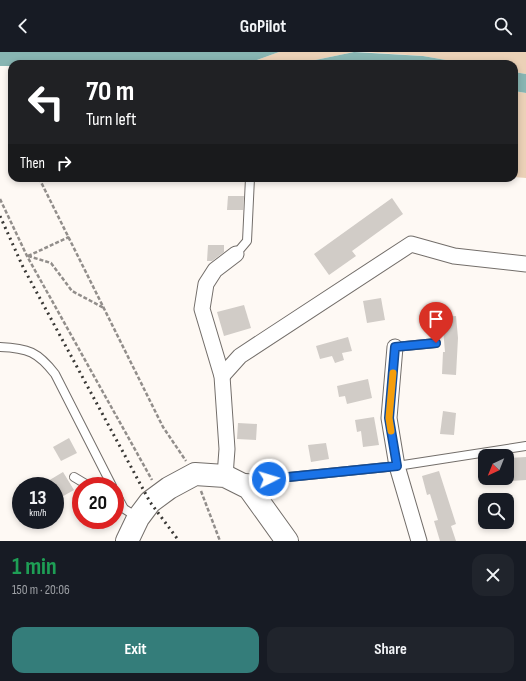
<!DOCTYPE html>
<html lang="en">
<head>
<meta charset="utf-8">
<style>
  :root { --surface:#171b24; --page:#20242c; --text:#f1f3f6; --muted:#9ea1a6; --accent:#347d7a }
  body { margin:0; font-family:"Sofia Sans Condensed",sans-serif; background:var(--page); color:var(--text); height:100vh; display:flex; flex-direction:column; font-size:15px; white-space:nowrap }
  * { box-sizing:border-box; margin:0 }
  p { font-size:13px; color:var(--muted) }
  .icon { flex:none; width:22px; height:22px; fill:none; stroke:currentColor; stroke-width:2; stroke-linecap:round; stroke-linejoin:round }
  .map { position:relative; height:489px; overflow:hidden }
  .sheet { display:flex; flex-direction:column; background:var(--surface); flex:1 }
  .sheet>* { flex:none }
  .guide { position:absolute; left:8px; top:8px; width:510px; height:122px; border-radius:12px; box-shadow:0 2px 6px #0003; background:#202124; color:#fff; overflow:hidden }
  .needle { width:26px; rotate:223deg }
  .buttons { position:absolute; left:478px; top:397px; display:grid; gap:8px }
  .buttons a { display:grid; place-items:center; width:36px; height:36px; border-radius:8px; background:var(--surface); box-shadow:0 2px 6px #0003; font-size:20px }
  .speed { position:absolute; left:12px; top:425px; display:flex; gap:8px; font-size:20px; font-weight:700; text-align:center }
  .speed>* { display:grid; place-content:center; width:52px; height:52px; border-radius:50%; background:var(--surface); box-shadow:0 2px 6px #0003; line-height:1 }
  .speed small { font-size:10px; font-weight:400 }
  .speed .limit { border:6px solid #d22; background:#fff; color:#111 }
  .pin { position:absolute; display:grid; place-items:center; width:34px; height:34px; color:#fff; margin:-41px -17px; border-radius:50% 50% 50% 0; rotate:-45deg; box-shadow:0 0 4px #0007 }
  .pin .icon { rotate:45deg }
  .me { position:absolute; width:44px; margin:-22px; rotate:85deg; stroke-linejoin:round; filter:drop-shadow(0 0 3px #0008) }
  .turn { display:flex; align-items:center; gap:14px; height:84px; padding:0 12px; font-size:18px }
  .turn .icon { width:52px; height:52px; stroke-width:2.5 }
  .turn b { display:block; font-size:28px; line-height:34px }
  .then { display:flex; align-items:center; height:38px; padding:0 12px; background:#0003; gap:8px; font-size:15px }
  .round { display:grid; place-items:center; flex:none; width:42px; height:42px; border-radius:12px; background:var(--page) }
  .summary { display:flex; align-items:center; justify-content:space-between; height:68px; padding:0 12px }
  h1 { font-size:24px; font-weight:700; line-height:30px; color:#1e9e55 }
  .button { display:flex; gap:8px; margin-top:auto; padding:8px 12px }
  .button a { flex:1; height:46px; border-radius:12px; background:var(--accent); color:#fff; font-size:16px; font-weight:700; line-height:46px; text-align:center }
  .button a+a { background:var(--page); color:var(--text) }
  header { display:flex; justify-content:space-between; align-items:center; height:52px; padding:0 12px; background:var(--surface); font-size:18px; font-weight:700 }
  .map>svg:first-child { display:block }
</style>
</head>
<body>
<header><svg class="icon" aria-label="back" viewBox="0 0 24 24"><path d="M15 5l-7 7 7 7"/></svg>GoPilot<svg class="icon" aria-label="search" viewBox="0 0 24 24"><circle cx="10" cy="10" r="6"/><path d="M15 15l6 6"/></svg></header>
<div class="map">
<svg width="526" height="489" viewBox="0 0 526 489">
  <rect width="100%" height="100%" fill="#fef9f4"/>
  <!-- green -->
  <g fill="#ebd1b7">
    <path d="M279,0H354L296,12H256L257,8Z"/>
    <path d="M363,0H526V22L514,20V12H469L423,4Z"/>
    <path d="M514,39L526,41V126L514,125Z"/>
  </g>
  <!-- water -->
  <g fill="#88b5b2">
    <path d="M0,0H279L257,8L256,12H12V14H0Z"/>
    <path d="M354,0L423,4L469,12H296Z"/>
    <path d="M514,20L526,22V41L514,39Z"/>
  </g>
  <!-- building -->
  <g fill="#d1ccc7">
    <path d="M228,144H244L243,158H227Z"/>
    <path d="M392,146L403,162L352,199L356,204L329,223L314,202Z"/>
    <path d="M208,193H224V200L212,209H207Z"/>
    <path d="M381,246L385,268L367,271L363,249Z"/>
    <path d="M244,253L251,276L224,284L217,260Z"/>
    <path d="M456,264L458,286L456,323L442,322L443,300H445L442,265Z"/>
    <path d="M348,285L352,299L342,301L344,308L335,311L332,304L320,307L316,294Z"/>
    <path d="M368,327L372,346L347,352L345,344L339,345L337,334Z"/>
    <path d="M443,359L456,361L454,383L440,382Z"/>
    <path d="M374,365L379,393L363,395L361,379L357,380L355,368Z"/>
    <path d="M238,371L257,372L256,388L237,387Z"/>
    <path d="M69,386L77,401L61,409L53,395Z"/>
    <path d="M326,391L329,407L311,410L308,393Z"/>
    <path d="M526,405V428L511,429L509,406Z"/>
    <path d="M439,419L456,472L451,474L456,489H440L434,469L438,468L430,442L427,443L422,424Z"/>
    <path d="M63,420L74,438L58,447L55,441V434H51L48,429Z"/>
  </g>
  <g fill="none" stroke-linecap="round" stroke-linejoin="round">
    <!-- lane casing -->
    <g stroke="#736e6a" stroke-width="10">
      <g id="lane">
        <path d="M236,202L247,189L250,126"/>
        <path d="M0,295C28,296 38,300 55,322L112,434"/>
        <path d="M395,295L436,291"/>
        <path d="M74,425L89,434"/>
        <path d="M243,426L269,427L397,414L526,394"/>
        <path d="M115,440L123,455"/>
        <path d="M115,451L137,465"/>
      </g>
    </g>
    <!-- street casing -->
    <g stroke="#736e6a" stroke-width="17">
      <g id="street">
        <path d="M395,295L389,366L397,414L419,489"/>
        <path d="M222,324L240,304L411,192L454,204L526,212"/>
        <path d="M225,424L227,397L222,324L202,257L206,232L215,218L236,202"/>
      </g>
    </g>
    <!-- secondary casing -->
    <g stroke="#736e6a" stroke-width="24">
      <path id="secondary" d="M127,489L138,466L150,450L169,436L195,422L225,424L249,436L287,489"/>
    </g>
    <!-- path -->
    <g stroke="#928e8b" stroke-width="2.5" stroke-dasharray="4 2" stroke-linecap="butt">
      <path d="M10,68L12,73"/>
      <path d="M39,126L163,375L186,409"/>
      <path d="M0,147L27,204L152,428"/>
      <path d="M28,204L51,211L72,239L104,256"/>
      <path d="M28,204L69,185"/>
      <path d="M201,439L220,489"/>
    </g>
    <!-- lane -->
    <use href="#lane" stroke="#fff" stroke-width="8"/>
    <!-- street -->
    <use href="#street" stroke="#fff" stroke-width="15"/>
    <!-- secondary -->
    <use href="#secondary" stroke="#fff" stroke-width="22"/>
    <!-- rail -->
    <path stroke="#393835" stroke-width="3" stroke-dasharray="2 4" stroke-linecap="butt" d="M0,164L23,215L150,450L179,489"/>
  </g>
  <g fill="none" stroke-linecap="round" stroke-linejoin="round">
    <!-- route casing -->
    <g stroke="#114b97" stroke-width="10">
      <path id="route" d="M269,427L397,414L389,366L395,295L436,291"/>
    </g>
    <!-- route -->
    <use href="#route" stroke="#1a73e8" stroke-width="7"/>
    <!-- slow -->
    <path stroke="#f59e0b" stroke-width="7" d="M391,379L389,366L393,321"/>
  </g>
</svg>
<div class="buttons">
<a><svg class="needle" viewBox="-14 -14 28 28"><path d="M0-13l5 13h-10z" fill="#e53935"/><path d="M0 13l5-13h-10z" fill="#9ea1a6"/></svg></a>
<a><svg class="icon" aria-label="search" viewBox="0 0 24 24"><circle cx="10" cy="10" r="6"/><path d="M15 15l6 6"/></svg></a>
</div>
<div class="speed"><div>13<small>km/h</small></div><div class="limit">20</div></div>
<div class="pin" style="left:436px;top:291px;background:#d93025"><svg class="icon" aria-label="arrive" viewBox="0 0 24 24"><path d="M6 21V4h12l-3 4 3 4H6"/></svg></div>
<svg class="me" style="left:269px;top:427px" viewBox="-20 -20 40 40"><circle r="17" fill="#1a73e8" stroke="#fff" stroke-width="3"/><path d="M0-11L8 9 0 5-8 9z" fill="#fff"/></svg>
<div class="guide">
<div class="turn"><svg class="icon" aria-label="left" viewBox="0 0 24 24"><path d="M17 20v-9H6M10 6l-5 5 5 5"/></svg><div><b>70 m</b>Turn left</div></div>
<div class="then">Then<svg class="icon" aria-label="right" viewBox="0 0 24 24"><path d="M7 20v-9h11M14 6l5 5-5 5"/></svg></div>
</div>
</div>
<section class="sheet">
<div class="summary"><div><h1>1 min</h1><p>150 m · 20:06</p></div><a class="round"><svg class="icon" aria-label="close" viewBox="0 0 24 24"><path d="M6 6l12 12M18 6L6 18"/></svg></a></div>
<div class="button"><a>Exit</a><a>Share</a></div>
</section>
</body>
</html>
